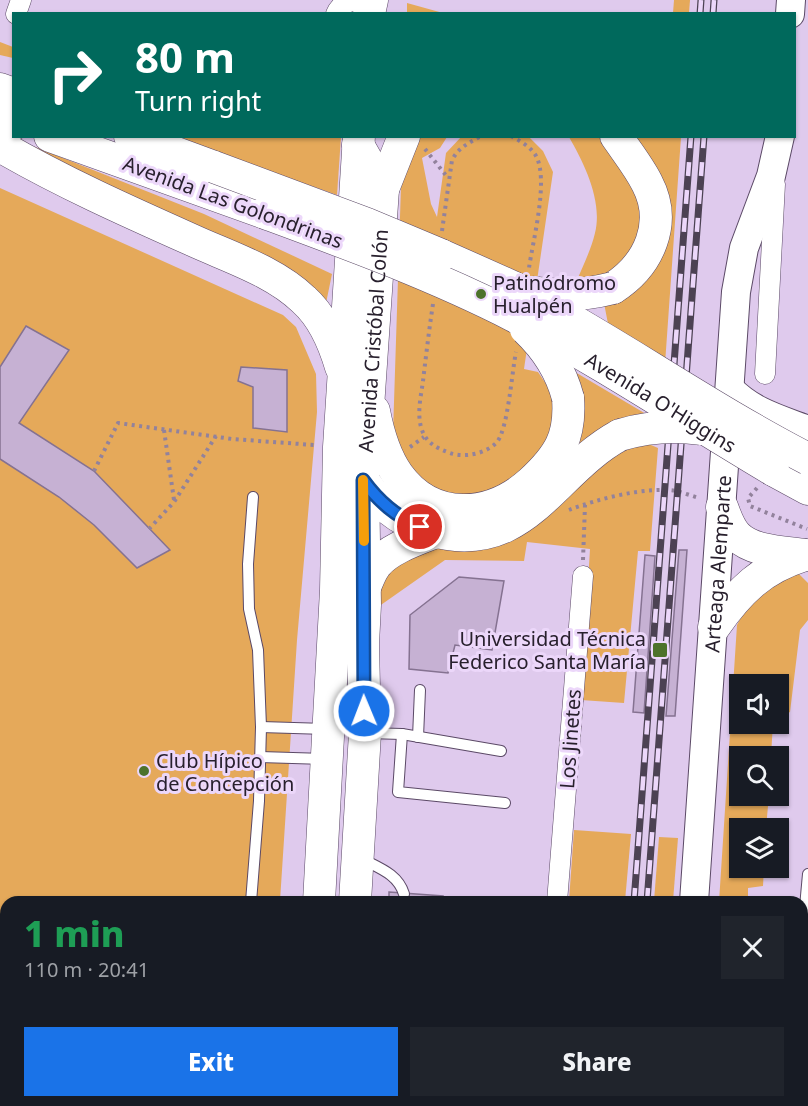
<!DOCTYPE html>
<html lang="en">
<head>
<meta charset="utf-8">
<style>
  :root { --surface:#171b24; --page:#20242c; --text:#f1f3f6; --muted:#9ea1a6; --accent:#1a73e8 }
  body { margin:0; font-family:"Noto Sans",sans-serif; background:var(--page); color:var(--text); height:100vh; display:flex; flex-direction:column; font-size:22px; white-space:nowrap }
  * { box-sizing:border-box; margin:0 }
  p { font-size:20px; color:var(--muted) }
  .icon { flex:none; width:33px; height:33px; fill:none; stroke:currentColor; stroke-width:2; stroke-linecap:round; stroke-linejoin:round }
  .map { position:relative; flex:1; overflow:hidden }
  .details { position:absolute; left:0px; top:896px; width:808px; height:212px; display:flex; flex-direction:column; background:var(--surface); border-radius:18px 18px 0 0; box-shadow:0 2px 4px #0004 }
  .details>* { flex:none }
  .hud { position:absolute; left:12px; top:12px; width:784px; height:126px; border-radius:0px; box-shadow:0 2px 4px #0004; background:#00695c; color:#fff; overflow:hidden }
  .buttons { position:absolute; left:729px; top:674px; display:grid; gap:12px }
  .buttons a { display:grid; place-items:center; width:60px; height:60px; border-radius:0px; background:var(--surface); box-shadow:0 2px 4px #0004; font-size:30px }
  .pin { position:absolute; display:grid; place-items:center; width:51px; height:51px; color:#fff; margin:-26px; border:3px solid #fff; border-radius:50%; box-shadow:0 2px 6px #0007 }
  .me { position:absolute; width:66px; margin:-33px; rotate:359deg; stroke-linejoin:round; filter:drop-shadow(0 0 4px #0008) }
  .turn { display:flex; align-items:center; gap:21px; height:126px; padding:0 24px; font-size:27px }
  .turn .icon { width:78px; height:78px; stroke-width:2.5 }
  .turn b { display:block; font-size:42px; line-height:51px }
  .round { display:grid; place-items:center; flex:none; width:63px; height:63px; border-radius:0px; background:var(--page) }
  .headline { display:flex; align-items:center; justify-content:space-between; height:102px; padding:0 24px }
  h1 { font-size:36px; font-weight:800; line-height:45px; color:#1e9e55 }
  .action { display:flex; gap:12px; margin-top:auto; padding:12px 24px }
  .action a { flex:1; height:69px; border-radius:0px; background:var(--accent); color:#fff; font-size:24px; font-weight:800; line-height:69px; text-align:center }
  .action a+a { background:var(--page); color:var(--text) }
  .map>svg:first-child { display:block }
</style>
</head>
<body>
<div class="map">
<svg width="808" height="1106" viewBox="0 0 808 1106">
  <rect width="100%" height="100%" fill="#dfcaed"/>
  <!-- green -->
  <g fill="#e5a95a">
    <path d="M674,0H690L689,13H673Z"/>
    <path d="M407,3L443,13H407Z"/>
    <path d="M0,42L13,47V58L0,55Z"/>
    <path d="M172,137H341L337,195Z"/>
    <path d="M416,137H447L440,148L422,158L431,204L437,217L446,153L462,136L529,137L543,151L553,172L524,369L538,372L561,406L542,457L493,494L445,496L407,470L393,433L401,186L408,155Z"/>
    <path d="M569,137H605L636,196L642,218L631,256L617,275L575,285C582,268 591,250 595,233C603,201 584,163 569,137Z"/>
    <path d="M624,137H681L665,364L609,329L604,303L656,252Z"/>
    <path d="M15,139L204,214L332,274L325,308L83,179Z"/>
    <path d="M0,188L283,315L296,327L316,374L317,412L297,640L280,901L6,902V1101H267L266,1106H0Z"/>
    <path d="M575,372L646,414C608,419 599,432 570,455Z"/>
    <path d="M644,442L658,448L650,551H638L624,703L581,700L590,549L527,542L524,561L445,560L368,614L387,570L593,463Z"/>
    <path d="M794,569L808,583V620L800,630L790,712L779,718L778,684H740V723H773L771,756H740V795H769L766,828H740V867H764L763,886L748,888V901L719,902L737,625L751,598Z"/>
    <path d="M574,830L631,834L625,901H569Z"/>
    <path d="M659,837L678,838L673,901H654Z"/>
    <path d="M554,1101H610L609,1106H554Z"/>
    <rect x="706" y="1101" width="42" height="5"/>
  </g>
  <!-- building -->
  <g fill="#c6b1d3" stroke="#857291" stroke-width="1.5">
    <path d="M26,326L69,350L19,423L94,471L170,550L137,568L94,525L59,497L0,459V367Z"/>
    <path d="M241,367L287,370V432L253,428V387L238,381Z"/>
    <path d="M679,550H687L675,716H666Z"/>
    <path d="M645,555L655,556L644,713L633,712Z"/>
    <path d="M459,577L504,581L492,650L455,645L448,673L409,669L410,615Z"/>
    <path d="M389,892L443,896L442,902H389Z"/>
  </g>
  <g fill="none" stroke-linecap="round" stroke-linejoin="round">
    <!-- lane casing -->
    <g stroke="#5b4966" stroke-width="12">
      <g id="lane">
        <path d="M261,727L326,729"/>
        <path d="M368,733L402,734L501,751"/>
        <path d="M402,734L398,792L505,803"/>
        <path d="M418,737L420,690"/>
        <path d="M260,757L325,759"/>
        <path d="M362,859C379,868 398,874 404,894"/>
        <path d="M251,902L259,801L261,727L258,650L249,609L248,564L253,497"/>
        <path d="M802,940L808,874"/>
        <path d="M235,1106L236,1101"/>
        <path d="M787,1106L788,1101"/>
      </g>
    </g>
    <!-- street casing -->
    <g stroke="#5b4966" stroke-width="21">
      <g id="street">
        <path d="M16,14L21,0"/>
        <path d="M336,14C342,0 354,0 371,1"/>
        <path d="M765,374L775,184"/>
        <path d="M557,902L583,576"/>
        <path d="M542,1106V1101"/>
      </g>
    </g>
    <!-- secondary casing -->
    <g stroke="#5b4966" stroke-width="30">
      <g id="secondary">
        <path d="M790,14L791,0"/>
        <path d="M730,389C752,412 779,419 808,430"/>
        <path id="s1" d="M694,902L736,292L744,248L771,176L780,136"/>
        <path d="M679,1106L680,1101"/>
      </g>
    </g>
    <!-- primary casing -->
    <g stroke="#5b4966" stroke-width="33">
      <g id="primary">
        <path d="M369,14L372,0"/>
        <path d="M0,89L14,94"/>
        <path d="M0,119L14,124"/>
        <path d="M50,136L265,213"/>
        <path d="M130,136L214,167"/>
        <path d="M0,146C62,182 127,211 192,240C229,257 274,271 304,300C323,317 334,343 341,367"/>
        <path d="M383,189L404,136"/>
        <path d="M441,255L515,288"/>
        <path d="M613,288C649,265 668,223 647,183C639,167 627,152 616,136"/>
        <path d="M374,411C378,432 386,458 398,475C433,523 491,518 531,482C559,456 571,437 568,398"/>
        <path d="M773,470L808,489"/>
        <path d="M360,474C374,501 399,521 429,530C525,558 551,472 620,435"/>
        <path d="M722,507C726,517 729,528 737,536C753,552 784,552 805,555"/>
        <path d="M365,587C368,580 371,571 376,565C388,549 418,539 436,532"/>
        <path d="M714,627C739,591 762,568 805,555"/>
        <path d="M319,902L336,590L339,447L359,136"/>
        <path id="s2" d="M355,902L365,733L363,644L365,605L363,480L383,189L358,145"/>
        <path d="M306,1106V1101"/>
        <path d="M345,1106V1101"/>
      </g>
    </g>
    <!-- path -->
    <g stroke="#92829c" stroke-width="4" stroke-dasharray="3 4.5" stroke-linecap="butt">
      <path d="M511,136C520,141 531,147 536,156C549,180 533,240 529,268"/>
      <path d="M425,149L448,178"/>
      <path d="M442,231L452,160C459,147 469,143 481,136"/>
      <path d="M433,304C429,330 426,356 423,381C421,396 417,412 421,427C425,442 436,448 450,453C464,458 486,454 497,442C508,429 512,371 516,352"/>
      <path d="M164,430L174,500"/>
      <path d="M410,447L424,437"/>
      <path d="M94,471L118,423L232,439L314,445"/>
      <path d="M757,488L748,498L750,506L807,529"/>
      <path d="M569,510C597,499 647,486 677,491C684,493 692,496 699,498"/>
      <path d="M149,529L174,502L216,436"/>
      <path d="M583,560L585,505"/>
    </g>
    <!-- lane -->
    <use href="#lane" stroke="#fff" stroke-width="10"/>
    <!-- street -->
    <use href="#street" stroke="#fff" stroke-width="20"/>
    <!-- secondary -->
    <use href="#secondary" stroke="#fff" stroke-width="28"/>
    <!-- primary -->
    <use href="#primary" stroke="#fff" stroke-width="32"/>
    <!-- rail casing -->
    <g stroke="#4c4253" stroke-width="7">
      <g id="rail">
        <path d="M700,14L701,0"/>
        <path d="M713,14L714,0"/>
        <path d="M634,902L691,136"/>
        <path d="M647,902L704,136"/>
        <path d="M620,1106V1101"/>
        <path d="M632,1106L633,1101"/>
      </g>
    </g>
    <!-- rail -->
    <use href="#rail" stroke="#ecd7fa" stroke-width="4.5" stroke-dasharray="14" stroke-linecap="butt"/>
    <!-- primary-bridge casing -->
    <g stroke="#5b4966" stroke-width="33" stroke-linecap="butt">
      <g id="primary-bridge">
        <path d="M214,167L367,224L441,255"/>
        <path id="s3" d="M265,213C349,244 434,275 514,316C603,363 687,419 773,470"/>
        <path d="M515,288C615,341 707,407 808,459"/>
        <path d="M530,292C559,297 586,295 613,288"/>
        <path d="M526,329C546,348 561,371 568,398"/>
        <path d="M620,435C647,427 673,425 701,429"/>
      </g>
    </g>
    <!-- primary-bridge -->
    <use href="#primary-bridge" stroke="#fff" stroke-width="32"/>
  </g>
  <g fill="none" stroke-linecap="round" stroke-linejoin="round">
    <!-- route casing -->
    <g stroke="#114b97" stroke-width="15">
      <path id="route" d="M364,711L363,480C379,502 396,516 420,527"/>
    </g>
    <!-- route -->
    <use href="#route" stroke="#1a73e8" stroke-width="10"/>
    <!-- slow -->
    <path stroke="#f59e0b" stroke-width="10" d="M363,480L364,541"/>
  </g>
  <!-- markers -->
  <g fill="#4d722b" stroke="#ecd7fa" stroke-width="2">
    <circle cx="481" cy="294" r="6"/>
    <rect x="652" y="642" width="16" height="16" rx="3"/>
    <circle cx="144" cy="771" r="6"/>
  </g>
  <g text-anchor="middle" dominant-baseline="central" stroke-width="6" stroke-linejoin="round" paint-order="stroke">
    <!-- street labels -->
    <g font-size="20" fill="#28202d" stroke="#ecd7fa">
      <text transform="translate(233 202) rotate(20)">Avenida Las Golondrinas</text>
      <text stroke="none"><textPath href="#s2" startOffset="562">Avenida Cristóbal Colón</textPath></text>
      <text stroke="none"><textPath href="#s3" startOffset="440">Avenida O'Higgins</textPath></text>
      <text stroke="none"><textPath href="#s1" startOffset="339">Arteaga Alemparte</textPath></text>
      <text transform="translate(570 739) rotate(-86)">Los Jinetes</text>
    </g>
    <!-- poi labels -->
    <g font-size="20" fill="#28202d" stroke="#ecd7fa" text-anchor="start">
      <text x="493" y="282">Patinódromo<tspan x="493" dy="23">Hualpén</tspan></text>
      <text x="646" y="638" text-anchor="end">Universidad Técnica<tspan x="646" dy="23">Federico Santa María</tspan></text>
      <text x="156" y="760">Club Hípico<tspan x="156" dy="23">de Concepción</tspan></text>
    </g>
  </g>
</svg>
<div class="buttons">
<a><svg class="icon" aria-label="sound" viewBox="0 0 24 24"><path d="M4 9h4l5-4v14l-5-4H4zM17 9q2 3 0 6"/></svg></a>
<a><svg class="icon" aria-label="search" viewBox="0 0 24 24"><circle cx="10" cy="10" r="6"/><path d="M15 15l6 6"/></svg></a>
<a><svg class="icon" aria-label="layers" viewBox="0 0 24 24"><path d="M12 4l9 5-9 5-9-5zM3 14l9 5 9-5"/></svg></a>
</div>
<div class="pin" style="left:420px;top:527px;background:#d93025"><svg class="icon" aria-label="arrive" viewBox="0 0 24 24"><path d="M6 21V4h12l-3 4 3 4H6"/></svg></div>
<svg class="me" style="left:364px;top:711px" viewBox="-20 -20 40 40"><circle r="17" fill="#1a73e8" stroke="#fff" stroke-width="3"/><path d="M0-11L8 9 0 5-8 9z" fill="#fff"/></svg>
<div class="hud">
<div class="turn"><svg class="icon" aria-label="right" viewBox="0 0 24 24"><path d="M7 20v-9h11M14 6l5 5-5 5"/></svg><div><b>80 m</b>Turn right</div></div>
</div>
<section class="details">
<div class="headline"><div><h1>1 min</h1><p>110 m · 20:41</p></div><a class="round"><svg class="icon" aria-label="close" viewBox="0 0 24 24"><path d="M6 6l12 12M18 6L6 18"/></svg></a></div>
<div class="action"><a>Exit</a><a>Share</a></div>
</section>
</div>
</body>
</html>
